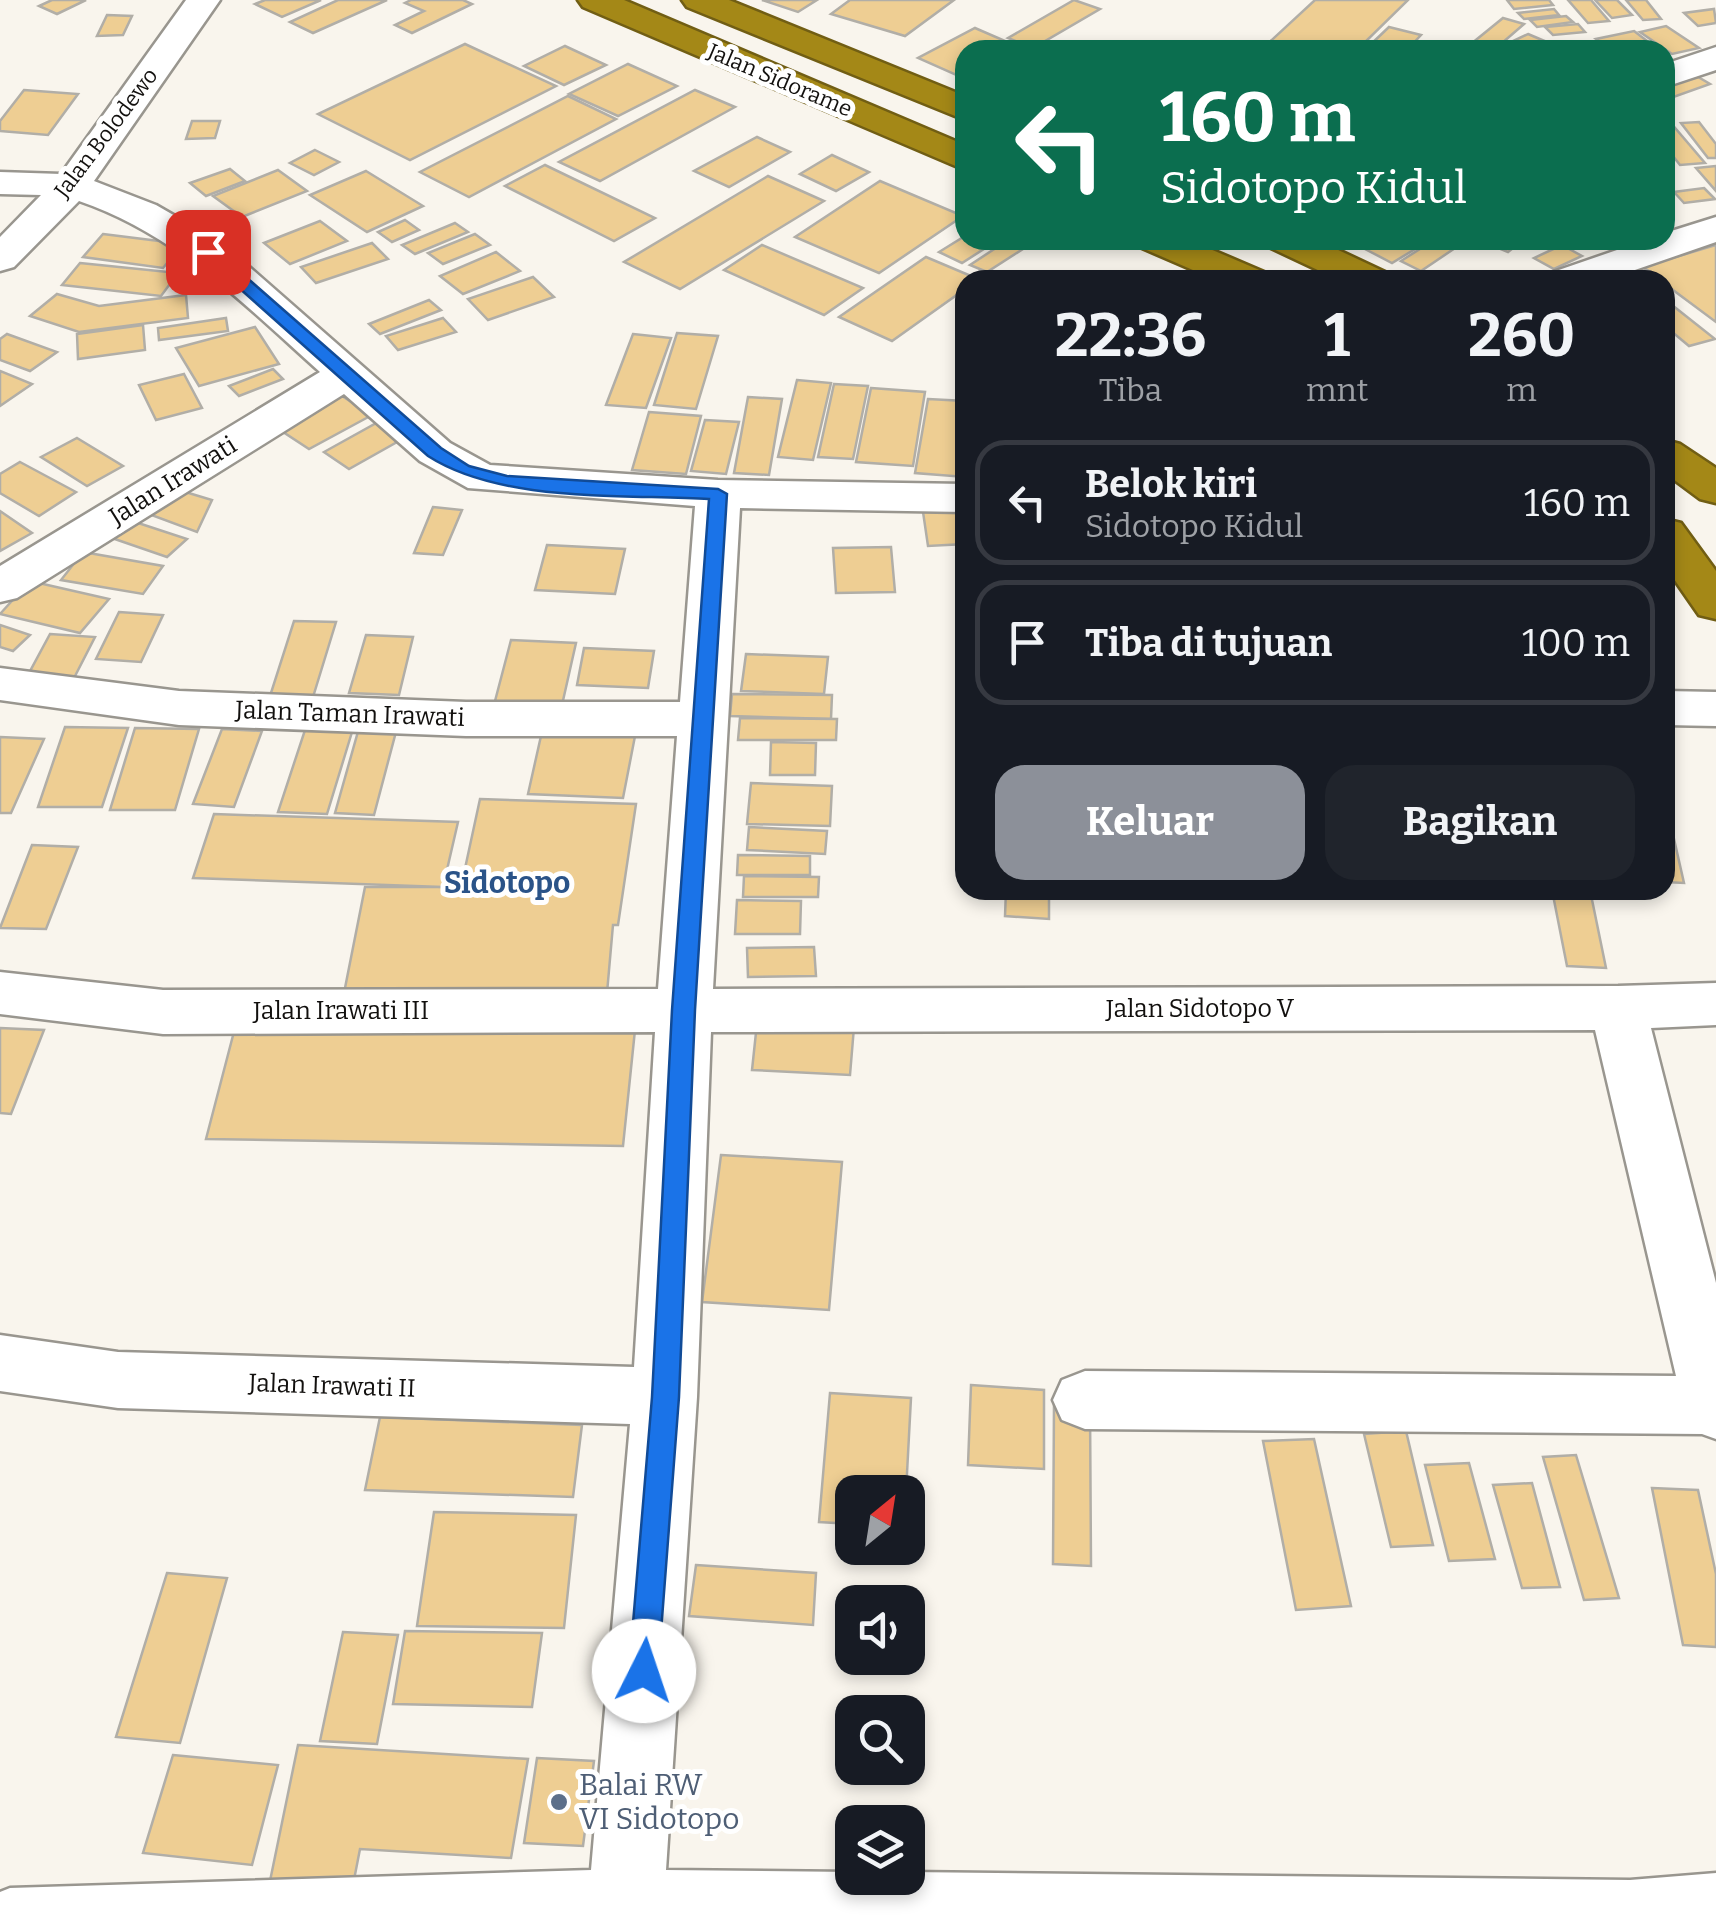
<!DOCTYPE html>
<html lang="id">
<head>
<meta charset="utf-8">
<style>
  :root { --surface:#171b24; --page:#20242c; --text:#f1f3f6; --muted:#9ea1a6; --line:#363941; --accent:#8c9099 }
  body { margin:0; font-family:Bitter,serif; background:var(--page); color:var(--text); height:100vh; display:flex; flex-direction:column; font-size:38px; white-space:nowrap }
  * { box-sizing:border-box; margin:0 }
  p { font-size:32px; color:var(--muted) }
  .icon { flex:none; width:55px; height:55px; fill:none; stroke:currentColor; stroke-width:2; stroke-linecap:round; stroke-linejoin:round }
  .map { position:relative; flex:1; overflow:hidden }
  .sheet { position:absolute; left:955px; top:270px; width:720px; height:630px; display:flex; flex-direction:column; background:var(--surface); border-radius:30px; box-shadow:0 5px 15px #0003 }
  .sheet>* { flex:none }
  .banner { position:absolute; left:955px; top:40px; width:720px; height:210px; border-radius:30px; box-shadow:0 5px 15px #0003; background:#0b6e4f; color:#fff; overflow:hidden }
  .needle { width:65px; rotate:30deg }
  .fabs { position:absolute; left:835px; top:1475px; display:grid; gap:20px }
  .fabs a { display:grid; place-items:center; width:90px; height:90px; border-radius:20px; background:var(--surface); box-shadow:0 5px 15px #0003; font-size:50px }
  .pin { position:absolute; display:grid; place-items:center; width:85px; height:85px; color:#fff; margin:-42px; border-radius:20px; box-shadow:0 5px 15px #0006 }
  .me { position:absolute; width:110px; margin:-55px; rotate:4deg; stroke-linejoin:round; filter:drop-shadow(0 0 8px #0008) }
  .turn { display:flex; align-items:center; gap:35px; height:210px; padding:0 40px; font-size:45px }
  .turn .icon { width:130px; height:130px; stroke-width:2.5 }
  .turn b { display:block; font-size:70px; line-height:85px }
  .eta { display:flex; justify-content:space-evenly; align-items:center; height:170px; text-align:center }
  .eta b { font-size:60px; font-weight:700; line-height:70px }
  .button { display:flex; gap:20px; margin-top:auto; padding:20px 40px }
  .button a { flex:1; height:115px; border-radius:30px; background:var(--accent); color:#fff; font-size:40px; font-weight:700; line-height:115px; text-align:center }
  .button a+a { background:var(--page); color:var(--text) }
  ul { padding:0; list-style:none }
  li { display:flex; align-items:center; gap:30px; height:125px; margin:0 20px 15px; padding:0 20px; border:5px solid var(--line); border-radius:30px }
  li div { flex:1 }
  li b { display:block; font-size:38px }
  li em { font-style:normal }
  .map>svg:first-child { display:block }
</style>
</head>
<body>
<div class="map">
<svg width="1716" height="1926" viewBox="0 0 1716 1926">
  <rect width="100%" height="100%" fill="#f9f5ed"/>
  <!-- building -->
  <g fill="#eece93" stroke="#b1aea7" stroke-width="2.5">
    <path d="M52,0H86L57,14L39,6Z"/>
    <path d="M265,0H321L282,17L255,4Z"/>
    <path d="M338,0H387L313,33L290,22Z"/>
    <path d="M411,0H463L472,4L412,33L395,25L424,11L405,3Z"/>
    <path d="M762,0H817L798,12Z"/>
    <path d="M850,0H954L905,36L831,14Z"/>
    <path d="M1074,0L1100,9L1033,48L1008,38Z"/>
    <path d="M1315,0H1408L1357,50H1261Z"/>
    <path d="M1507,0H1549L1553,5L1514,9Z"/>
    <path d="M1568,0H1591L1609,21L1588,23Z"/>
    <path d="M1595,0H1617L1632,15L1612,18Z"/>
    <path d="M1626,0H1646L1661,19L1643,20Z"/>
    <path d="M1554,9L1559,15L1524,19L1518,13Z"/>
    <path d="M1714,9L1716,23L1698,26L1684,13Z"/>
    <path d="M107,15L132,16L123,35L97,36Z"/>
    <path d="M1566,16L1573,22L1537,27L1530,20Z"/>
    <path d="M1503,18L1524,24L1494,50L1466,48Z"/>
    <path d="M1578,24L1585,32L1553,35L1545,27Z"/>
    <path d="M1666,26L1699,48L1672,54L1640,32Z"/>
    <path d="M1389,27L1421,35L1407,50L1367,48Z"/>
    <path d="M975,28L1019,47L965,50L963,78L918,58Z"/>
    <path d="M1634,31L1659,50H1632L1627,46L1610,49L1596,39Z"/>
    <path d="M1528,34L1561,48L1529,50L1511,42Z"/>
    <path d="M465,44L556,86L410,160L318,114Z"/>
    <path d="M565,46L606,65L564,85L524,66Z"/>
    <path d="M628,64L677,86L618,116L569,94Z"/>
    <path d="M1688,71L1710,84L1665,100V79Z"/>
    <path d="M24,90L78,94L48,135L0,131V121Z"/>
    <path d="M695,90L735,107L600,181L559,162Z"/>
    <path d="M568,96L616,119L469,197L420,172Z"/>
    <path d="M192,121H220L215,138L186,139Z"/>
    <path d="M1665,122H1670L1705,163L1680,165L1665,146Z"/>
    <path d="M1699,122L1716,144V158H1708L1681,123Z"/>
    <path d="M757,137L790,152L729,187L694,171Z"/>
    <path d="M315,150L339,162L314,175L290,163Z"/>
    <path d="M832,155L869,172L836,191L800,174Z"/>
    <path d="M545,165L655,218L614,241L505,186Z"/>
    <path d="M1716,166V191L1696,168Z"/>
    <path d="M230,169L245,181L206,196L190,183Z"/>
    <path d="M278,170L307,191L242,217L213,196Z"/>
    <path d="M366,171L423,206L367,232L310,195Z"/>
    <path d="M768,176L824,201L680,289L624,262Z"/>
    <path d="M880,181L963,216L879,273L795,237Z"/>
    <path d="M1704,188L1715,199L1684,203L1674,192Z"/>
    <path d="M405,220L419,230L392,242L378,232Z"/>
    <path d="M320,221L347,241L290,264L264,243Z"/>
    <path d="M455,223L468,232L415,254L402,245Z"/>
    <path d="M103,234L183,244L163,268L83,257Z"/>
    <path d="M475,234L490,245L443,264L428,253Z"/>
    <path d="M965,236V240H998L962,263L939,252Z"/>
    <path d="M1008,240L1026,247L987,272L970,265Z"/>
    <path d="M1382,240H1430L1392,263L1365,249Z"/>
    <path d="M1434,240H1467L1421,271L1401,261Z"/>
    <path d="M1479,240H1523L1508,252Z"/>
    <path d="M372,243L388,259L316,283L301,267Z"/>
    <path d="M762,245L863,288L824,315L724,270Z"/>
    <path d="M1562,245L1582,256L1554,269L1534,258Z"/>
    <path d="M1716,245V322L1665,284V280L1642,267Z"/>
    <path d="M496,252L520,271L463,294L440,276Z"/>
    <path d="M926,257L978,279L965,280V289L892,341L839,317Z"/>
    <path d="M80,263L178,273L161,296L62,285Z"/>
    <path d="M533,277L554,297L488,320L468,299Z"/>
    <path d="M57,294L99,306L186,295L188,318L79,332L30,316Z"/>
    <path d="M429,300L441,310L380,334L369,324Z"/>
    <path d="M1672,305L1715,339L1689,346L1665,326V307Z"/>
    <path d="M226,318L228,331L159,340L158,328Z"/>
    <path d="M443,318L456,332L398,350L386,336Z"/>
    <path d="M143,325L145,350L78,359L77,334Z"/>
    <path d="M255,327L279,364L199,386L176,348Z"/>
    <path d="M677,333L718,336L696,409L654,405Z"/>
    <path d="M7,334L57,352L30,371L0,360V339Z"/>
    <path d="M633,334L671,338L646,408L606,405Z"/>
    <path d="M273,369L283,379L239,396L229,386Z"/>
    <path d="M0,371L32,384L0,406Z"/>
    <path d="M184,374L202,408L156,420L139,385Z"/>
    <path d="M797,380L831,383L813,460L778,457Z"/>
    <path d="M834,384L868,386L853,459L818,457Z"/>
    <path d="M871,388L925,392L913,466L856,462Z"/>
    <path d="M334,391L372,415L309,449L271,424Z"/>
    <path d="M748,397L782,399L769,475L734,473Z"/>
    <path d="M928,399L965,401V477L915,473Z"/>
    <path d="M649,412L701,416L686,474L632,470Z"/>
    <path d="M705,420L739,422L726,474L691,471Z"/>
    <path d="M380,421L406,437L349,469L324,452Z"/>
    <path d="M77,438L123,466L87,486L41,457Z"/>
    <path d="M20,462L76,492L39,516L0,493V474Z"/>
    <path d="M182,491L212,500L197,532L146,513Z"/>
    <path d="M962,504L965,544L928,546L922,505Z"/>
    <path d="M433,507L462,510L443,555L414,553Z"/>
    <path d="M0,511L32,533L0,551Z"/>
    <path d="M123,518L187,539L167,557L103,535Z"/>
    <path d="M547,545L625,549L615,594L535,590Z"/>
    <path d="M891,547L895,592L836,593L833,548Z"/>
    <path d="M83,552L163,566L143,594L61,580Z"/>
    <path d="M30,581L109,599L80,633L0,614Z"/>
    <path d="M119,612L163,615L141,662L96,659Z"/>
    <path d="M294,621L336,622L313,697L270,696Z"/>
    <path d="M0,625L30,635L13,651L0,647Z"/>
    <path d="M50,634L95,637L74,678L28,675Z"/>
    <path d="M366,635L413,637L399,695L349,693Z"/>
    <path d="M511,640L576,643L562,705L495,701Z"/>
    <path d="M584,648L654,651L648,688L577,685Z"/>
    <path d="M746,654L828,657L824,694L741,691Z"/>
    <path d="M732,694L832,695L831,719L730,716Z"/>
    <path d="M740,718L837,719L836,740H738Z"/>
    <path d="M65,727L128,728L102,807H38Z"/>
    <path d="M543,727L636,731L623,798L528,794Z"/>
    <path d="M135,728L199,729L175,810H110Z"/>
    <path d="M359,728H397L374,815L335,813Z"/>
    <path d="M222,729L262,731L234,807L193,804Z"/>
    <path d="M305,730L352,732L327,814L278,812Z"/>
    <path d="M0,737L44,739L11,813H0Z"/>
    <path d="M771,742L816,743L815,775H770Z"/>
    <path d="M751,783L832,786L830,826L747,824Z"/>
    <path d="M480,799L636,804L618,925H613L607,993H344L365,887H461Z"/>
    <path d="M214,814L458,822L443,887L193,878Z"/>
    <path d="M749,827L827,831L825,854L747,850Z"/>
    <path d="M1665,839H1674L1684,883L1665,882Z"/>
    <path d="M32,845L78,847L46,929L0,928Z"/>
    <path d="M738,855L810,856V875H737Z"/>
    <path d="M744,876L819,877L818,897H743Z"/>
    <path d="M1006,890H1049V919L1005,916Z"/>
    <path d="M1552,890H1590L1606,968L1567,966Z"/>
    <path d="M737,900L801,901L800,934H735Z"/>
    <path d="M814,947L816,976L748,977L747,948Z"/>
    <path d="M757,1023L854,1027L850,1075L752,1070Z"/>
    <path d="M236,1024L635,1030L623,1146L206,1139Z"/>
    <path d="M0,1028L44,1030L11,1114L0,1113Z"/>
    <path d="M721,1155L842,1162L829,1310L702,1302Z"/>
    <path d="M971,1385L1044,1390V1469L968,1465Z"/>
    <path d="M830,1393L911,1398L906,1492H852V1524L819,1522Z"/>
    <path d="M1054,1403L1090,1405L1091,1566L1053,1564Z"/>
    <path d="M380,1417L582,1425L573,1497L365,1490Z"/>
    <path d="M1406,1431L1433,1545L1391,1547L1364,1434Z"/>
    <path d="M1314,1439L1351,1606L1296,1610L1263,1441Z"/>
    <path d="M1576,1455L1619,1598L1584,1600L1543,1457Z"/>
    <path d="M1469,1463L1495,1559L1449,1561L1425,1465Z"/>
    <path d="M1532,1483L1560,1587L1522,1588L1493,1485Z"/>
    <path d="M1652,1488L1698,1490L1716,1574V1647L1683,1645Z"/>
    <path d="M434,1512L576,1515L564,1628L417,1626Z"/>
    <path d="M696,1565L816,1573L813,1625L689,1616Z"/>
    <path d="M167,1573L227,1578L180,1743L116,1737Z"/>
    <path d="M405,1631L542,1633L532,1707L393,1704Z"/>
    <path d="M343,1632L398,1635L377,1744L320,1741Z"/>
    <path d="M298,1745L528,1759L511,1858L360,1849L353,1885L270,1881Z"/>
    <path d="M173,1755L278,1765L252,1865L143,1853Z"/>
    <path d="M537,1758L594,1761L583,1846L524,1843Z"/>
  </g>
  <g fill="none" stroke-linecap="round" stroke-linejoin="round">
    <!-- minor casing -->
    <g stroke="#99968f" stroke-width="5">
      <g id="minor">
        <path d="M186,0H220L94,181L156,205L222,243L450,443L490,465L718,480L965,484V512L740,508L713,989L1618,986L1716,983V1025L1651,1028L1716,1283V1439L1702,1434L1085,1429L1062,1420L1053,1400L1062,1380L1085,1371L1676,1376L1595,1030L711,1032L697,1397L666,1870L852,1872V1878H908V1872L1630,1880L1716,1873V1926H0V1892L10,1888L591,1870L630,1424L118,1408L0,1391V1335L118,1352L634,1367L655,1032L163,1034L0,1014V972L163,990L658,989L677,736H466L179,725L0,700V668L179,691L466,702H680L695,506L468,488L420,461L344,394L17,598L0,602V566L320,372C245,305 176,234 79,201L14,267L0,271V237L41,195L0,194V172L61,174Z"/>
        <path d="M1716,47V70L1665,87V64Z"/>
        <path d="M1716,217V242L1606,280H1547L1553,272L1646,240H1665V233Z"/>
        <path d="M1665,691L1716,692V726L1665,725Z"/>
      </g>
    </g>
    <!-- highway casing -->
    <g stroke="#715e14" stroke-width="5">
      <g id="highway">
        <path d="M578,0H624L965,145V170L583,7Z"/>
        <path d="M682,0H729L965,96V120L687,7Z"/>
        <path d="M1136,240H1189L1264,272L1270,280H1216L1142,248Z"/>
        <path d="M1265,240H1317L1385,272L1391,280H1339L1271,248Z"/>
        <path d="M1665,440L1680,444L1716,468V503L1700,499L1665,473Z"/>
        <path d="M1665,519L1681,523L1716,571V619L1699,615L1665,566Z"/>
      </g>
    </g>
    <!-- minor -->
    <use href="#minor" fill="#fff" fill-rule="evenodd"/>
    <!-- highway -->
    <use href="#highway" fill="#a48817" fill-rule="evenodd"/>
  </g>
  <!-- route -->
  <path fill="#1a73e8" stroke="#114b97" stroke-width="2.5" d="M202,248H213L441,448L469,466L507,476L718,489L727,494L695,1010L679,1397L658,1671L654,1681L644,1685L633,1681L629,1671L652,1397L672,1010L709,499C622,494 501,503 428,456L202,255Z"/>
  <!-- markers -->
  <circle fill="#5c6f8a" stroke="#fff" stroke-width="4" cx="559" cy="1802" r="10"/>
  <g text-anchor="middle" dominant-baseline="central" stroke-width="10" stroke-linejoin="round" paint-order="stroke">
    <!-- far-street labels -->
    <g font-size="22" fill="#12100e" stroke="#fff">
      <text transform="translate(780 80) rotate(23)">Jalan Sidorame</text>
      <text transform="translate(106 133) rotate(-53)">Jalan Bolodewo</text>
    </g>
    <!-- street labels -->
    <g font-size="25" fill="#12100e" stroke="#fff">
      <text transform="translate(173 481) rotate(-32)">Jalan Irawati</text>
      <text transform="translate(350 714) rotate(2)">Jalan Taman Irawati</text>
      <text x="1200" y="1009">Jalan Sidotopo V</text>
      <text x="341" y="1011">Jalan Irawati III</text>
      <text transform="translate(332 1386) rotate(2)">Jalan Irawati II</text>
    </g>
    <!-- quarter labels -->
    <g font-size="30" font-weight="bold" fill="#2a5388" stroke="#fff">
      <text x="507" y="883">Sidotopo</text>
    </g>
    <!-- near-service labels -->
    <g font-size="30" fill="#4e5e75" stroke="#fff" text-anchor="start">
      <text x="579" y="1785">Balai RW<tspan x="579" dy="34">VI Sidotopo</tspan></text>
    </g>
  </g>
</svg>
<div class="fabs">
<a><svg class="needle" viewBox="-14 -14 28 28"><path d="M0-13l5 13h-10z" fill="#e53935"/><path d="M0 13l5-13h-10z" fill="#9ea1a6"/></svg></a>
<a><svg class="icon" aria-label="sound" viewBox="0 0 24 24"><path d="M4 9h4l5-4v14l-5-4H4zM17 9q2 3 0 6"/></svg></a>
<a><svg class="icon" aria-label="search" viewBox="0 0 24 24"><circle cx="10" cy="10" r="6"/><path d="M15 15l6 6"/></svg></a>
<a><svg class="icon" aria-label="layers" viewBox="0 0 24 24"><path d="M12 4l9 5-9 5-9-5zM3 14l9 5 9-5"/></svg></a>
</div>
<div class="pin" style="left:208px;top:252px;background:#d93025"><svg class="icon" aria-label="arrive" viewBox="0 0 24 24"><path d="M6 21V4h12l-3 4 3 4H6"/></svg></div>
<svg class="me" style="left:644px;top:1671px" viewBox="-20 -20 40 40"><circle r="19" fill="#fff"/><path d="M0-13L10 11 0 6-10 11z" fill="#1a73e8"/></svg>
<div class="banner">
<div class="turn"><svg class="icon" aria-label="left" viewBox="0 0 24 24"><path d="M17 20v-9H6M10 6l-5 5 5 5"/></svg><div><b>160 m</b>Sidotopo Kidul</div></div>
</div>
<section class="sheet">
<div class="eta">
<div><b>22:36</b><p>Tiba</p></div>
<div><b>1</b><p>mnt</p></div>
<div><b>260</b><p>m</p></div>
</div>
<ul>
<li><svg class="icon" aria-label="left" viewBox="0 0 24 24"><path d="M17 20v-9H6M10 6l-5 5 5 5"/></svg><div><b>Belok kiri</b><p>Sidotopo Kidul</p></div><em>160 m</em></li>
<li><svg class="icon" aria-label="arrive" viewBox="0 0 24 24"><path d="M6 21V4h12l-3 4 3 4H6"/></svg><div><b>Tiba di tujuan</b></div><em>100 m</em></li>
</ul>
<div class="button"><a>Keluar</a><a>Bagikan</a></div>
</section>
</div>
</body>
</html>
